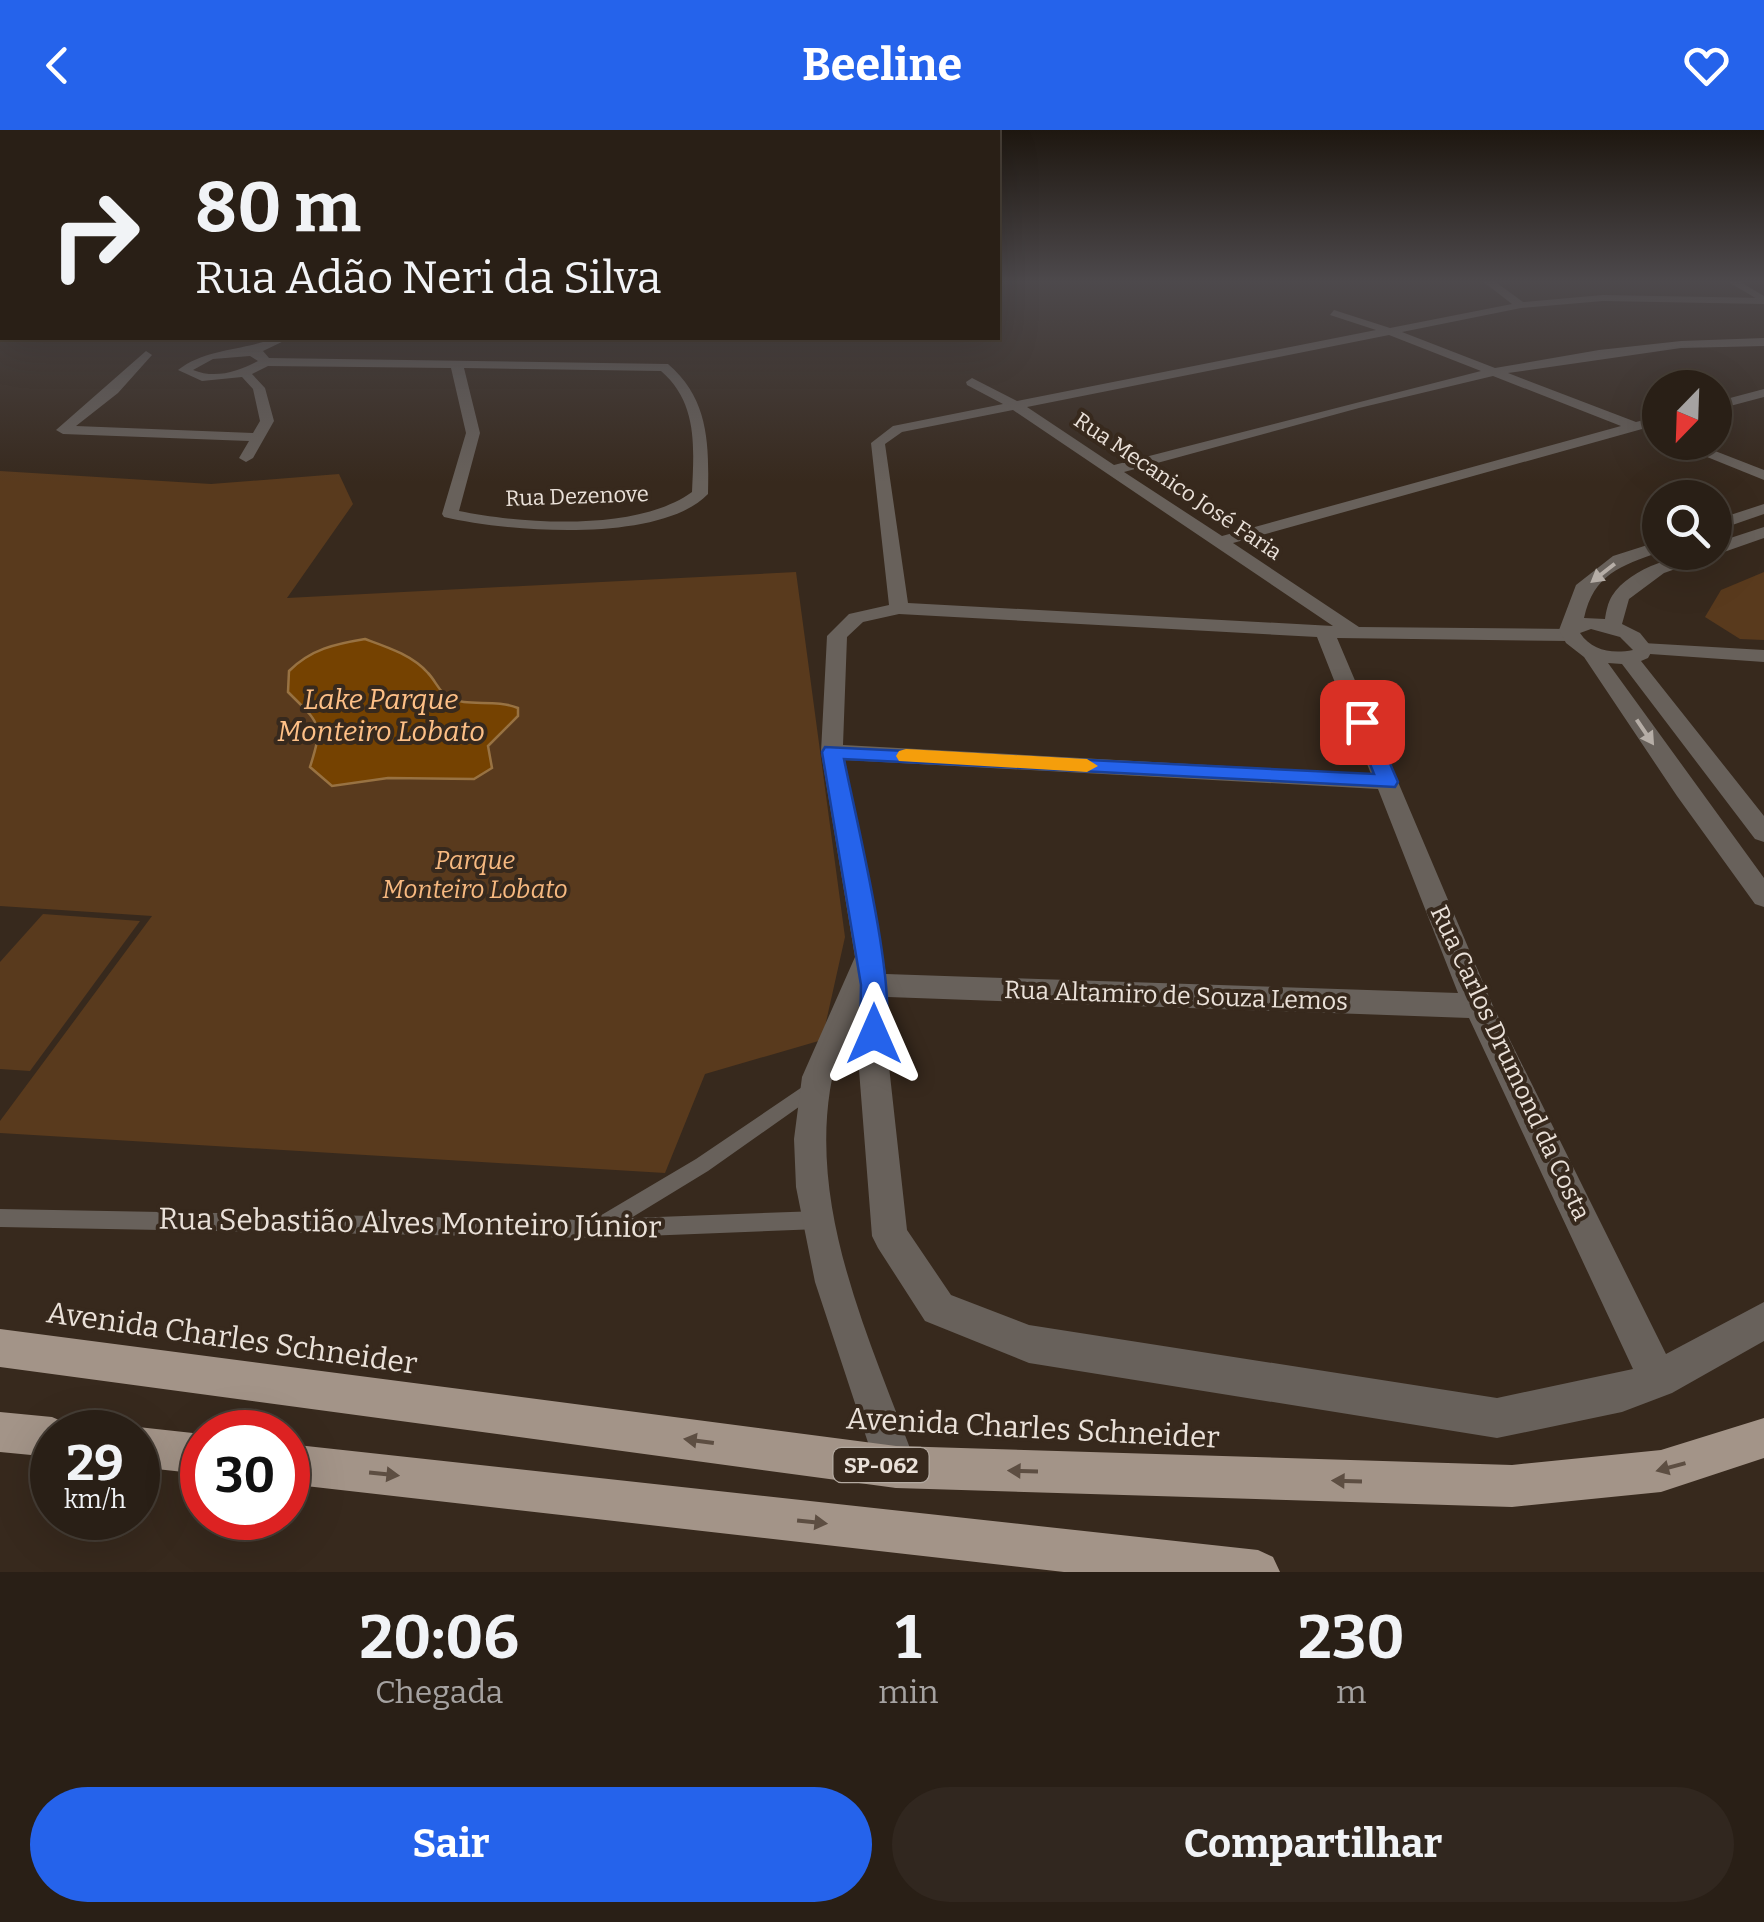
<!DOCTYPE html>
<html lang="pt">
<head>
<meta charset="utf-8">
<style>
  :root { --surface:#291f16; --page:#31271f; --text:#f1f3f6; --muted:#a5a2a1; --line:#453d35; --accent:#2563eb }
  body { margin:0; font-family:Bitter,serif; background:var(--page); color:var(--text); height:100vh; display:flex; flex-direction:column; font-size:38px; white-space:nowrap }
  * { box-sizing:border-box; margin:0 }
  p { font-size:32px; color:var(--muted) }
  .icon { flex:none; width:55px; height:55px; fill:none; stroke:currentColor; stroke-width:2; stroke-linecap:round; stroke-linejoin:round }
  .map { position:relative; height:1442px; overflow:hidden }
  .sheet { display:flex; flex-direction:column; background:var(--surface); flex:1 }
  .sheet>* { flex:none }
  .hud { position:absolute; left:0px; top:0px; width:1000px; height:210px; box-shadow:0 10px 40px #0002,0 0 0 2px var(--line); background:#291f16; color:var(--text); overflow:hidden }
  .needle { width:65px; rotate:203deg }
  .tools { position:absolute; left:1642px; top:240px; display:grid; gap:20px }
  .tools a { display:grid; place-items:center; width:90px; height:90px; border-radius:50%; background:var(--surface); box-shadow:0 10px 40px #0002,0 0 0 2px var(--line); font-size:50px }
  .speed { position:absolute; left:30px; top:1280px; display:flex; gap:20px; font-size:50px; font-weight:700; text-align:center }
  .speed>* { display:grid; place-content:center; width:130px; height:130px; border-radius:50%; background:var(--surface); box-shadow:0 10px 40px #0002,0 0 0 2px var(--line); line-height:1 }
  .speed small { font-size:25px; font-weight:400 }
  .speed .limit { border:15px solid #d22; background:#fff; color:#111 }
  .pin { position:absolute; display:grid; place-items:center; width:85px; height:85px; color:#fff; margin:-42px; border-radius:20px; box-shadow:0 5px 15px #0006 }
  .me { position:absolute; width:110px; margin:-55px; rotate:0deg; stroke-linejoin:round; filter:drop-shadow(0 0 8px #0008) }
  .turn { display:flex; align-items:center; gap:35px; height:210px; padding:0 30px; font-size:45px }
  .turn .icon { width:130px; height:130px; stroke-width:2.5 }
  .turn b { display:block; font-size:70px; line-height:85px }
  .eta { display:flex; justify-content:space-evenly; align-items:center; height:170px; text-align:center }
  .eta b { font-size:60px; font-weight:700; line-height:70px }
  .action { display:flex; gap:20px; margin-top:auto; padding:20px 30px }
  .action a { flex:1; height:115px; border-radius:60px; background:var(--accent); color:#fff; font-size:40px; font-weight:700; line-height:115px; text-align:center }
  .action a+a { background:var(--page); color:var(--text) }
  header { display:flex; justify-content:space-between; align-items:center; height:130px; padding:0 30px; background:var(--accent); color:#fff; font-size:45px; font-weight:700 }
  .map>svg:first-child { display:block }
</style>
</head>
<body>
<header><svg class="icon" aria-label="back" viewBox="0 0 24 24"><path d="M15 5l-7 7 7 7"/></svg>Beeline<svg class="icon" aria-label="heart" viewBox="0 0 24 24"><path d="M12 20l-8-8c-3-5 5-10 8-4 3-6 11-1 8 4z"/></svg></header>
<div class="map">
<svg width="1764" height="1442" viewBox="0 0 1764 1442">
  <rect width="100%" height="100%" fill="#37291d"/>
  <!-- green -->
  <g fill="#593a1d">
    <path d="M0,341L211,354L339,344L353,374L287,468L796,442L845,807L822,910L705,944L665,1043L0,1003V991L152,786L0,776Z"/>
    <path d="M1764,442V510L1740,509L1705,487L1721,460Z"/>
    <path d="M43,784L140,791L30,941L0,939V832Z"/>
  </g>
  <!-- water -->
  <path fill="#754201" stroke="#987242" stroke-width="2.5" d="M365,509C387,517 412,525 428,543C435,550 440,563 448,567C467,578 494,568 518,578V586L488,616L492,638L474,649L388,648L332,656L310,637C324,593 320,594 288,562L289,541C311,519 335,514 365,509Z"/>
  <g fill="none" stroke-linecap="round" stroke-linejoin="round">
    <!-- service -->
    <path fill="#68615b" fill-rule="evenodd" d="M814,949L820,952L823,957L820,962L708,1041L631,1088L819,1081L826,1083L829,1090L826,1097L819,1099L594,1108L0,1097V1079L593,1090L696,1029Z"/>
    <!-- minor -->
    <g fill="#68615b" fill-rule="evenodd">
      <path d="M1481,150H1493L1523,172L1603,165L1764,168V174L1603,171L1521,178L1402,202L1495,238L1599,220L1681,211L1764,208V216L1681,218L1508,243L1636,292L1660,286V294L1233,413L1359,497L1569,499L1579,505L1569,511L1337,508L1493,876L1666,1224L1764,1172V1211L1672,1263L1622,1282L1497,1308L1029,1233L925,1191L878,1118L872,1106L858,927L859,881C848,906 834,932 830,960C810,1089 874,1219 917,1337L911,1352L896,1358L881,1352L815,1152L796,1057L794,1009L802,947L855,827L821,622L827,506L849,484L889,475L871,313L893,296L1003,274L967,255L966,252L972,248L1017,271L1376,200L1330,185L1334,180L1390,198L1512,174ZM1389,205L1481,241L1114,335L1027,277ZM1493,246L1621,296L1222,406L1124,342L1359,278ZM1013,280L1333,496L908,473L885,314L902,302ZM899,484L1317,507L1371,644L843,615L847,507L863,492ZM845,630L1378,659L1458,863L886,844ZM888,867L1469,888L1633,1239L1497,1268L1029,1195L951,1165L907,1100L888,927Z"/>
      <rect x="0" y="177" width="2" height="6"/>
      <path d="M275,208H290L263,221L269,228L668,234C709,269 709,314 708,364C660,414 507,402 444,387L442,384L466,303L451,238L268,236L252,244L265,258L274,291L253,328L246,332L239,328L249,311L63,304L56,300L146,221L152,225L118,263L76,296L253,303L260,291L253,259L242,247L202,251L178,240C206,218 242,221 275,208ZM250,226L258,231C238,242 215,249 193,240L213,229ZM464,238L661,241C698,273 694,317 692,362C637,402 523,394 459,381L480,303Z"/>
      <path d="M1764,259V267L1715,280V272Z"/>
      <path d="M1670,312H1692L1764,340V350Z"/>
      <path d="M1643,513L1764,520V532L1636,523V515Z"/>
    </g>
    <!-- tertiary -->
    <g fill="#68615b" fill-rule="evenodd">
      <path d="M1725,150H1737L1764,166V173Z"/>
      <path d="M1764,374V384L1715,401V390Z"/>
      <path d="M1764,397V408L1664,443L1629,469L1622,494L1640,503L1653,519L1648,528L1641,531L1764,686V712L1755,709L1622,534L1608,533L1764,748V777L1755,774L1677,666L1584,527L1566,513L1559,500L1576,455L1613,426L1660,411V422C1620,436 1594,444 1584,488L1605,489C1606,482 1608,472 1612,466C1630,437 1683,422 1715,422V413ZM1591,499L1620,507L1633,520C1612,524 1592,521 1580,503Z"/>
    </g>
    <!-- primary -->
    <g fill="#a39488" fill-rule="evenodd">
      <path d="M0,1199L896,1316L1512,1335L1661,1320L1764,1288V1328L1661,1362L1512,1377L896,1358L0,1237Z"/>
      <path d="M0,1282L52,1287L66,1293L70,1302H52V1327L0,1322Z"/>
      <path d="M138,1297L202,1304V1344L138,1337V1302H124Z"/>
      <path d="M288,1314L1258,1420L1273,1427L1280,1442H1064L288,1354Z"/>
    </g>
  </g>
  <!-- one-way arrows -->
  <defs><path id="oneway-solid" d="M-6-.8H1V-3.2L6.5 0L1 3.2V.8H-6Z" transform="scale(2.5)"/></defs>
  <g fill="#b6aea7">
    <use href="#oneway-solid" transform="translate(1603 443) rotate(142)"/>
    <use href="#oneway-solid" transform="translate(1645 602) rotate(56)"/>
  </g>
  <g fill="#5d4e42">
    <use href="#oneway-solid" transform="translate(699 1311) rotate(-172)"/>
    <use href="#oneway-solid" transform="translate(1671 1337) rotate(165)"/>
    <use href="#oneway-solid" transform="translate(1023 1341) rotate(-178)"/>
    <use href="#oneway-solid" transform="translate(384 1344) rotate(6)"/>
    <use href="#oneway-solid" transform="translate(1347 1351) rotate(-178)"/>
    <use href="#oneway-solid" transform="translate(812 1392) rotate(6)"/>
  </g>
  <!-- sky -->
  <linearGradient id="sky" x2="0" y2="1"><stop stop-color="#1e1710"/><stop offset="0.43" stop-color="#4d494c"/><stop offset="1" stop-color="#4d494c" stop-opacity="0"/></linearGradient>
  <rect width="1764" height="352" fill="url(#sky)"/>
  <!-- route -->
  <path fill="#2563eb" stroke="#184099" stroke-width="2.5" d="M1362,586L1372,592L1398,652L1395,657L844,629C854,681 902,873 883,913L874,916L864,913L860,904L861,855L822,622L825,617L1374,644L1353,592Z"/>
  <!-- slow -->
  <path fill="#f59e0b" d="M906,619L1087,629L1098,636L1087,642L899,631L896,626L899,621Z"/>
  <g text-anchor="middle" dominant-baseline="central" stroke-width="8" stroke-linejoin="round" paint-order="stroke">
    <!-- far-street labels -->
    <g font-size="22" fill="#eae1d9" stroke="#37291d">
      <text transform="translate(1178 356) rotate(34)">Rua Mecanico José Faria</text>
      <text transform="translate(577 366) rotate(-2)">Rua Dezenove</text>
    </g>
    <!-- shield labels -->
    <rect fill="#37291d" stroke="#b4aaa1" stroke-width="2.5" x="833.5" y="1318" width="95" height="34" rx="8"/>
    <g font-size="22" font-weight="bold" fill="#eae1d9">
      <text x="881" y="1335">SP-062</text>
    </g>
    <!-- park labels -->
    <g font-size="25" font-style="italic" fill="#f7b980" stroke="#37291d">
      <text x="475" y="731">Parque<tspan x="475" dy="29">Monteiro Lobato</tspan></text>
    </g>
    <!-- street labels -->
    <g font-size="25" fill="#eae1d9" stroke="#37291d">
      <text transform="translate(1176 866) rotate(2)">Rua Altamiro de Souza Lemos</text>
      <text transform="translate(1510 933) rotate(65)">Rua Carlos Drumond da Costa</text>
    </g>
    <!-- water labels -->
    <g font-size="28" font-style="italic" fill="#fec087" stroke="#37291d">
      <text x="381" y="569">Lake Parque<tspan x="381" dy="32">Monteiro Lobato</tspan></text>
    </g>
    <!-- near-street labels -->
    <g font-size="30" fill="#eae1d9" stroke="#37291d">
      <text transform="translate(410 1093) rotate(1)">Rua Sebastião Alves Monteiro Júnior</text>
      <text transform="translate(232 1208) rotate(8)">Avenida Charles Schneider</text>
      <text transform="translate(1033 1298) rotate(3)">Avenida Charles Schneider</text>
    </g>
  </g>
</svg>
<div class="tools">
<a><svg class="needle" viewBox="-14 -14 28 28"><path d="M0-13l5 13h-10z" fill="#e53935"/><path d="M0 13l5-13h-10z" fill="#a5a2a1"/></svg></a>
<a><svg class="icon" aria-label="search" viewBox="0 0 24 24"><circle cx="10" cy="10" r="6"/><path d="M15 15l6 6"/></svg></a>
</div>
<div class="speed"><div>29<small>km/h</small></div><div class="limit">30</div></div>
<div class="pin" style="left:1362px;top:592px;background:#d93025"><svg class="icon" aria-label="arrive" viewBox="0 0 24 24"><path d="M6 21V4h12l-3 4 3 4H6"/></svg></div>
<svg class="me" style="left:874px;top:904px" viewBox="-20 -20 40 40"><path d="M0-17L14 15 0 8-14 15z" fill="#2563eb" stroke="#fff" stroke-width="4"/></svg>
<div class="hud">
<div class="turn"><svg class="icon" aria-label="right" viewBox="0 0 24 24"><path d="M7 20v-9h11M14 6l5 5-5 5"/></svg><div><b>80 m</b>Rua Adão Neri da Silva</div></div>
</div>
</div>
<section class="sheet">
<div class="eta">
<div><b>20:06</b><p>Chegada</p></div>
<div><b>1</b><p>min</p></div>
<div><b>230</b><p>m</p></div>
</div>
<div class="action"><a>Sair</a><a>Compartilhar</a></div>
</section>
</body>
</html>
